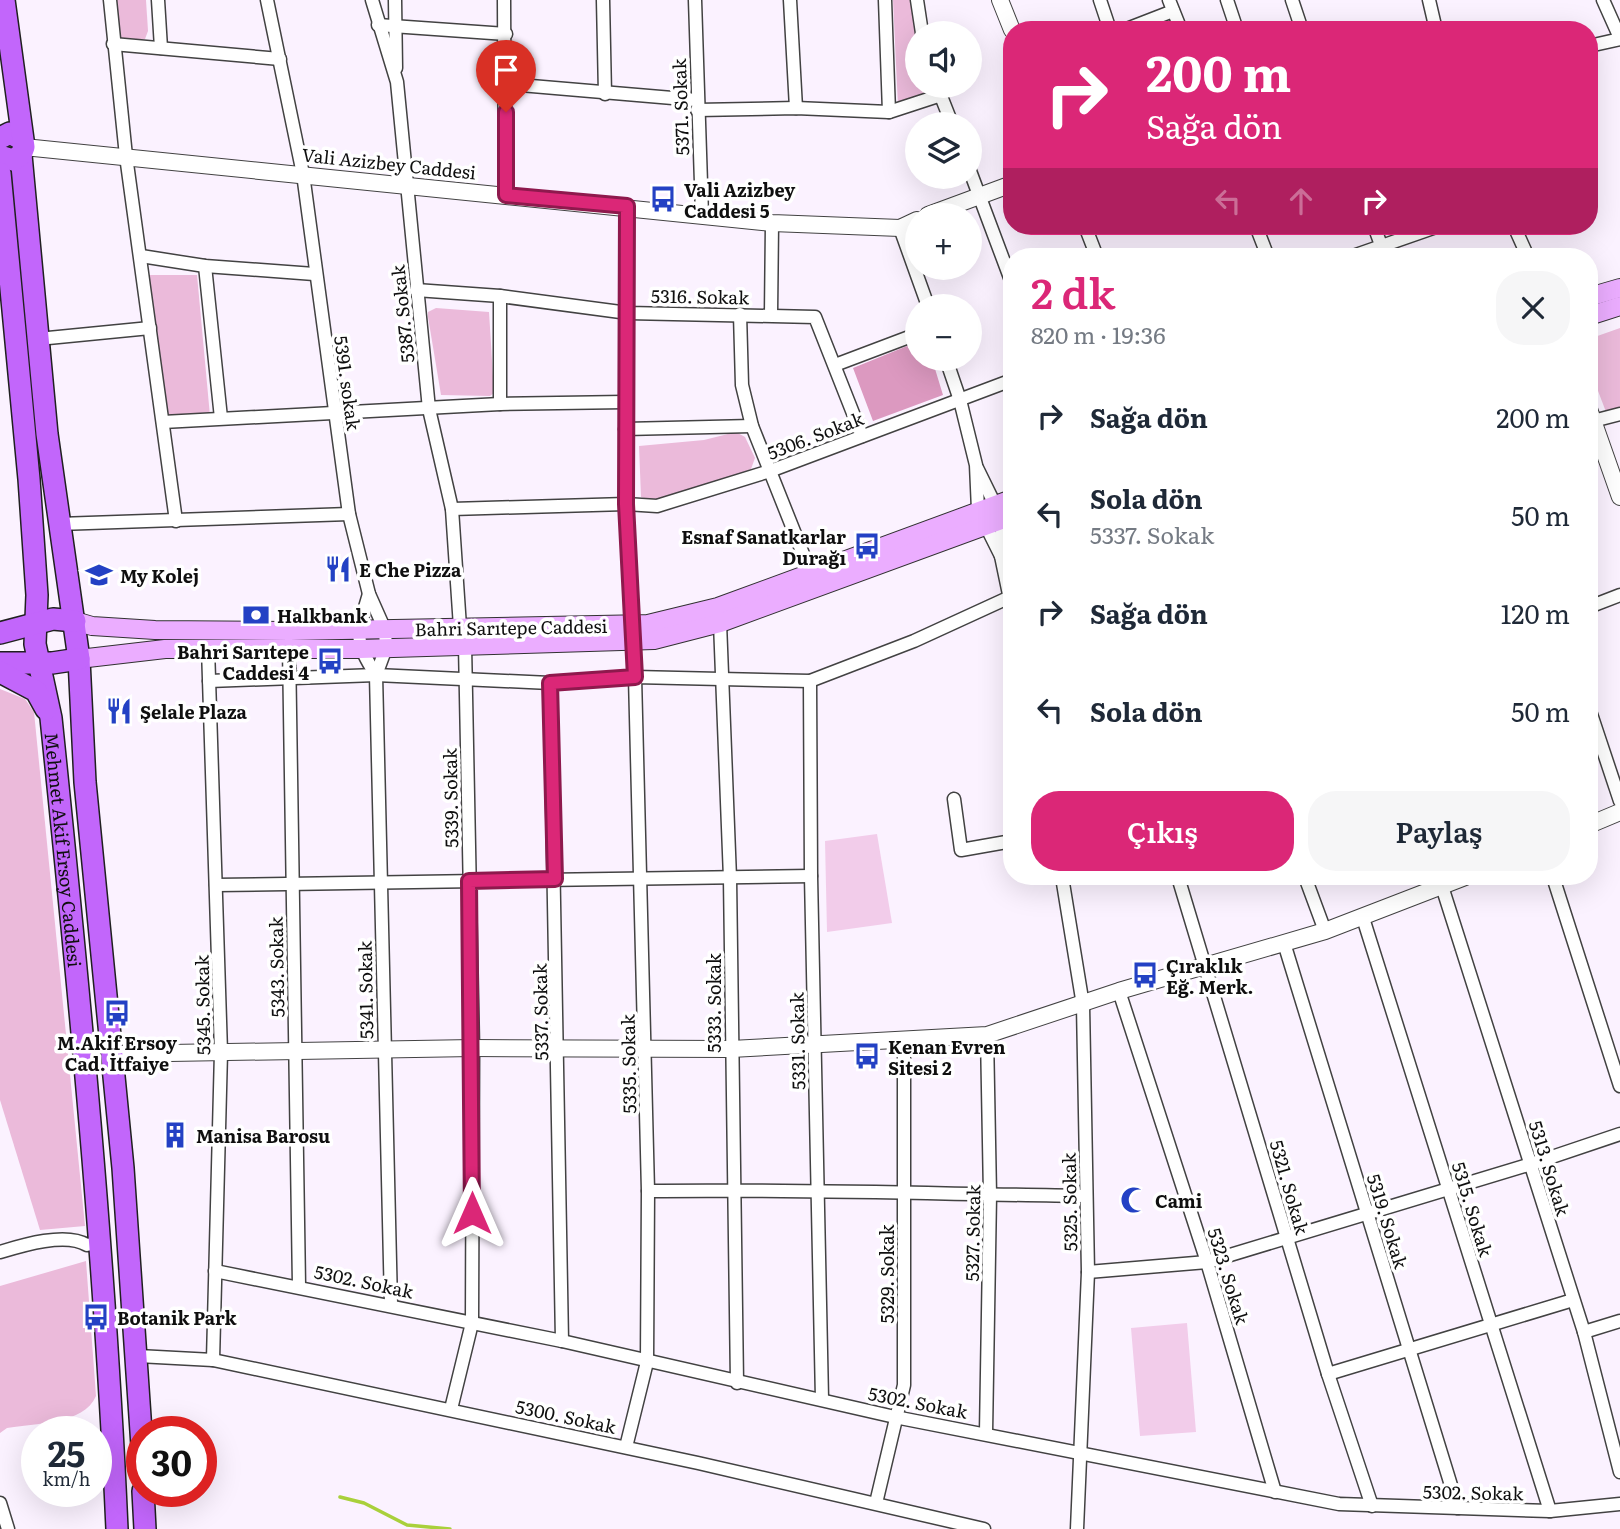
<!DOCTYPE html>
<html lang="tr">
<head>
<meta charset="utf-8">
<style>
  :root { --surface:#fff; --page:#f6f6f7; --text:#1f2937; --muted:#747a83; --accent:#db2777 }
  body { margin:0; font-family:Literata,serif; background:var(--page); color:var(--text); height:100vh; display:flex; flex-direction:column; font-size:26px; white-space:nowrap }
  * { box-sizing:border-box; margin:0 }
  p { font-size:23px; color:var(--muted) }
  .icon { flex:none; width:38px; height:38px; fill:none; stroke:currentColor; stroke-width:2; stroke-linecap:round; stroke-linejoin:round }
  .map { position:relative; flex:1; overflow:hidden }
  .details { position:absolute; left:1003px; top:248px; width:595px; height:637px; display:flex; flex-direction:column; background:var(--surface); border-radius:28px; box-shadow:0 7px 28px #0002 }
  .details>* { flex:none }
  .hud { position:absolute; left:1003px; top:21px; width:595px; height:214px; border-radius:28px; box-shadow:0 7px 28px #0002; background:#db2777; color:#fff; overflow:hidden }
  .buttons { position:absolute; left:905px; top:21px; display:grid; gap:14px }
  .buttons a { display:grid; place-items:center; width:77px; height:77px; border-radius:50%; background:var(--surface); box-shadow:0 7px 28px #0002; font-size:35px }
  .speed { position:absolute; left:21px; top:1416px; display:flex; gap:14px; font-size:35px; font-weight:700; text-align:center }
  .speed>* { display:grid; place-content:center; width:91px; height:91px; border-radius:50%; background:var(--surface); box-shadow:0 7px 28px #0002; line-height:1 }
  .speed small { font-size:18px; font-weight:400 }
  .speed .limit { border:10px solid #d22; background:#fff; color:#111 }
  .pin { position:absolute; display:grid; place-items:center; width:60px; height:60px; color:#fff; margin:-72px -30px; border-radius:50% 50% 50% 0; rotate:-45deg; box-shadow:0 0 7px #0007 }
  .pin .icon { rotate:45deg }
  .me { position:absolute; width:77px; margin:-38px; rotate:0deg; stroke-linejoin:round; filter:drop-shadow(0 0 5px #0008) }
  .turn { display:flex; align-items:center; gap:24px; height:147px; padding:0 28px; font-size:32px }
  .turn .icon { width:91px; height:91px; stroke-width:2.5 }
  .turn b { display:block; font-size:49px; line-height:60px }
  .lanes { display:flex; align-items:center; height:66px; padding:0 28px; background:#0003; justify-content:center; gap:35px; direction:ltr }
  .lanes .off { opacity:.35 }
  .round { display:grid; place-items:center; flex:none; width:74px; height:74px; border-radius:28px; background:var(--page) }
  .headline { display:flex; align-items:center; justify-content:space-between; height:119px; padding:0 28px }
  h1 { font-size:42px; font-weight:600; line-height:52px; color:var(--accent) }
  .button { display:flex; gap:14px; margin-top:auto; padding:14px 28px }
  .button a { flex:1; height:80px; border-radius:28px; background:var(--accent); color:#fff; font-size:28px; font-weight:600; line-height:80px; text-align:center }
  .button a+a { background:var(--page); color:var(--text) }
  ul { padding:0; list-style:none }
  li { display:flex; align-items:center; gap:21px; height:98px; padding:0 28px }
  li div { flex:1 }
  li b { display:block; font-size:26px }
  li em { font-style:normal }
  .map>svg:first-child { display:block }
</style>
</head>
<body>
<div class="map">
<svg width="1620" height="1529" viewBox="0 0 1620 1529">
  <rect width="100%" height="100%" fill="#fbf2ff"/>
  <!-- green -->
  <g fill="#ebbada">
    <path d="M113,0H146L148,31L145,39L119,40Z"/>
    <path d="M893,0H914L917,86H930L933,94L898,106Z"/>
    <path d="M147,275H197L210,416L167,420Z"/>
    <path d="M436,308L489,312L494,393L490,396L441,395L428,317V312Z"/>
    <path d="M1620,328V408L1606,412L1589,367V339Z"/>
    <path d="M736,432L745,437L755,458L751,469C720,482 675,510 641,497L639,446L704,440Z"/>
    <path d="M0,689L25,699L34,712L85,1226L40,1230L0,1100Z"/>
    <path d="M86,1261L96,1396C84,1425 34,1423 7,1428L0,1433V1286Z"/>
  </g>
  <!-- forest -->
  <path fill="#dc99c0" d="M917,342V359H932L943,395L873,421L853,368Z"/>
  <!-- pitch -->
  <g fill="#f2ccea">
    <path d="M877,834L892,923L827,932L825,841Z"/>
    <path d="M1187,1323L1196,1432L1140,1436L1131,1328Z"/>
  </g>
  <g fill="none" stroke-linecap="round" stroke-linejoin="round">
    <!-- stream -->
    <path stroke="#a9d03b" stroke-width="3.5" d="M340,1497L364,1503L407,1525L450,1529"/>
    <!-- minor casing -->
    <g stroke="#424242" stroke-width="15">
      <g id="minor">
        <path d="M110,0L126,156L176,521"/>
        <path d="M158,0L161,48"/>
        <path d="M267,0L303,174L349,514L369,594L385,630L386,648L376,675L391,1304"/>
        <path d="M372,0L397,82L429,409L452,509L460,627"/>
        <path d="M395,0L396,68"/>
        <path d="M504,0L505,195"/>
        <path d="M603,0L605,94"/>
        <path d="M695,0L702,214"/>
        <path d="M790,0L796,108"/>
        <path d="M885,0L889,112"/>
        <path d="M917,0L922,33"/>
        <path d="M1100,0L1110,30"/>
        <path d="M1169,0L1181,30"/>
        <path d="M1227,0L1237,30"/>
        <path d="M1292,0L1302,30"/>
        <path d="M1429,0L1436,30"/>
        <path d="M1603,0L1620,38"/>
        <path d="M378,25L506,34"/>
        <path d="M1124,30L1173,11"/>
        <path d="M113,44L280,59"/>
        <path d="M1589,46L1620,39"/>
        <path d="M507,84L696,100"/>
        <path d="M937,86L952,124"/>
        <path d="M697,110L796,108L889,112L941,95"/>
        <path d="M970,171L1012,283"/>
        <path d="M1085,226L1097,257"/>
        <path d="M1256,226L1268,257"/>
        <path d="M1374,226L1381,245"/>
        <path d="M1514,226L1528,257"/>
        <path d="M900,228L928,306"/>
        <path d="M141,256L205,266L314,274"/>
        <path d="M1350,257L1439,226"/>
        <path d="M205,266L221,418"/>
        <path d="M416,290L500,296L628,313L815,317L862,436"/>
        <path d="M740,314L742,385L752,426L811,574"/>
        <path d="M771,315L772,223"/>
        <path d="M38,339L150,328"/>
        <path d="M946,359L960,400L976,465L978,510L1001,556"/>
        <path d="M835,365L917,334"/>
        <path d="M500,404V296"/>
        <path d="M1593,421L1620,414"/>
        <path d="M163,422L500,404L625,402"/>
        <path d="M625,429L752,426"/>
        <path d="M977,468L1002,519L1001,556L1011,604"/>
        <path d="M452,509L626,504L657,506L770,471L1012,380"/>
        <path d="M59,524L349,514"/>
        <path d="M369,594C357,634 353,639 376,675"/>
        <path d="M1589,607L1620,595"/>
        <path d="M720,623L730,878L737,1383"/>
        <path d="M208,648L221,1052L213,1360"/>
        <path d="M289,648L299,1286"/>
        <path d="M209,681L376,675L550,683L635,677L810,681L914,641L1010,597"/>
        <path d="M810,681L811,876L822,1399"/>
        <path d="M550,683L562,1341"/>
        <path d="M1589,708L1620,801"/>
        <path d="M954,799L961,850L1012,841"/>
        <path d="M1062,877L1083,1005L1088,1272L1077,1529"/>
        <path d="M1178,877L1328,1374L1372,1506"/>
        <path d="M1305,877L1325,931"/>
        <path d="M1439,877L1584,1332L1620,1472"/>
        <path d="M1553,877L1620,1086"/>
        <path d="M216,885L811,876"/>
        <path d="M1363,918L1550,1511"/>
        <path d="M1284,943L1458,1508"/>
        <path d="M1119,991L1207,1262L1275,1492"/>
        <path d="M648,1191C794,1189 940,1194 1086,1196"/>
        <path d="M0,1252C23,1245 66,1232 87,1245L101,1242"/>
        <path d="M215,1271L562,1341L895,1417L1339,1504L1550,1511L1620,1504"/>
        <path d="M1088,1272L1207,1262L1531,1164L1620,1134"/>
        <path d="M1584,1332L1620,1321"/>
        <path d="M138,1356L213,1360L698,1463L984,1529"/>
        <path d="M1328,1374L1573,1300"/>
        <path d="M451,1409L472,1323L473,1048L465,645"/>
        <path d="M986,1433L990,1195L987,1035"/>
        <path d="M626,1447L647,1362L648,1191L635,677L626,504L627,206"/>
        <path d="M0,1503L8,1529"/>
        <path d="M876,1503L904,1385V1041"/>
      </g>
    </g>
    <!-- tertiary casing -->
    <g stroke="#424242" stroke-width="18">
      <g id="tertiary">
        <path d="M1000,0L1012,30"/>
        <path d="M24,147L772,223L900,228L917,220"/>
        <path d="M928,215L1012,184"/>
        <path d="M1589,409L1620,497"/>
        <path d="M1589,825L1620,812"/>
        <path d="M112,1054L473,1048L731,1049L987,1035L1119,991L1325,931L1465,877"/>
      </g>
    </g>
    <!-- secondary casing -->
    <g stroke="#313131" stroke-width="20">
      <g id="secondary">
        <path d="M1589,297L1620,288"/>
        <path d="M1589,316L1620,306"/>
        <path d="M75,621L92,626L155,630L290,631L648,624L718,607L1012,499"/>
        <path d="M79,659L165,649H360L654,640L720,623L1012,516"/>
      </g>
    </g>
    <!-- primary casing -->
    <g stroke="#202020" stroke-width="24">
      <g id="primary">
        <path d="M0,138L10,133L21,139"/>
        <path d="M21,155L47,434L79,659L85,782L123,1168L142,1446"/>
        <path d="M0,156L13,160L21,155L24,147L4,0"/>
        <path id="s1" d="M0,173L29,479L37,595L35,644L51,718C79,988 105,1258 117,1529"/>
        <path d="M0,633L53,619L75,621"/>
        <path d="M0,663H52L79,659"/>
        <path d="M0,672L36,691L46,709"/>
        <path d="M143,1491L145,1529"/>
      </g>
    </g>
    <!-- minor -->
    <use href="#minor" stroke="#fff" stroke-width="12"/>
    <!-- tertiary -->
    <use href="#tertiary" stroke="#fff" stroke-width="16"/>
    <!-- secondary -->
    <use href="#secondary" stroke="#ebadff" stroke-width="18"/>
    <!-- primary -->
    <use href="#primary" stroke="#c266fb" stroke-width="21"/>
  </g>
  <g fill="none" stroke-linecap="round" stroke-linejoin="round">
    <!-- route casing -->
    <g stroke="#8e194d" stroke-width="18">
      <path id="route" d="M472,1213L469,881L555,879L550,683L635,677L626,504L627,206L506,195V112"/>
    </g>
    <!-- route -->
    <use href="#route" stroke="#db2777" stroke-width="12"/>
  </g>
  <!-- icons -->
  <defs>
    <g id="bus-bare" transform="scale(2.1)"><path d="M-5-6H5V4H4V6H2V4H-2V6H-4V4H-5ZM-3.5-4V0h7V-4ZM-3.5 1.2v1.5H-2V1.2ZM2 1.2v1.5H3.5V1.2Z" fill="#2341c4" stroke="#fff" stroke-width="2.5" paint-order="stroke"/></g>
    <g id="restaurant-bare" transform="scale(2.1)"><path d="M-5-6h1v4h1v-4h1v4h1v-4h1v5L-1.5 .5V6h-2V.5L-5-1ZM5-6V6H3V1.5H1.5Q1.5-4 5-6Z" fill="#2341c4" stroke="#fff" stroke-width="2.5" paint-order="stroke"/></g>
    <g id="school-bare" transform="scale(2.1)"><path d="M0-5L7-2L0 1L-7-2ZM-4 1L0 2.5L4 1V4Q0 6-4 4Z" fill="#2341c4" stroke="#fff" stroke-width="2.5" paint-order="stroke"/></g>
    <g id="bank-bare" transform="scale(2.1)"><path d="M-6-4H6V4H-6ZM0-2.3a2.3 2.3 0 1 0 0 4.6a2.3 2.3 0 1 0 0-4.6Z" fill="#2341c4" stroke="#fff" stroke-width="2.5" paint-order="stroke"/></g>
    <g id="building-bare" transform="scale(2.1)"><path d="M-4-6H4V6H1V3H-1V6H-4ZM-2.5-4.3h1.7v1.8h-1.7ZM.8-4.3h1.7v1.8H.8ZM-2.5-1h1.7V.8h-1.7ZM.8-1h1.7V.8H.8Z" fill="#2341c4" stroke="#fff" stroke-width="2.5" paint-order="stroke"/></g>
    <g id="mosque-bare" transform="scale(2.1)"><path d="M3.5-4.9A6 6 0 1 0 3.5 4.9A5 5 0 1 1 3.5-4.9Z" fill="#2341c4" stroke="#fff" stroke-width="2.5" paint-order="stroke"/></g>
  </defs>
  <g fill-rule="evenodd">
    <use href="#bus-bare" x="663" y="199"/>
    <use href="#bus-bare" x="867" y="546"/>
    <use href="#restaurant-bare" x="338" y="569"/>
    <use href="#school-bare" x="99" y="575"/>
    <use href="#bank-bare" x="256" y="615"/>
    <use href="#bus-bare" x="330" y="661"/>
    <use href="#restaurant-bare" x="119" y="711"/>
    <use href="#bus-bare" x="1145" y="975"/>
    <use href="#bus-bare" x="117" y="1013"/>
    <use href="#bus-bare" x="867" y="1056"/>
    <use href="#building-bare" x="175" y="1135"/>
    <use href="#mosque-bare" x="1134" y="1200"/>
    <use href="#bus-bare" x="96" y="1317"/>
  </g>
  <g text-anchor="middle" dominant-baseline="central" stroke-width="7" stroke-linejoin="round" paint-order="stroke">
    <!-- street labels -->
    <g font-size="18" fill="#0f0f0f" stroke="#fff">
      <text transform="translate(680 107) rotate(-92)">5371. Sokak</text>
      <text transform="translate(389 163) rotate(6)">Vali Azizbey Caddesi</text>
      <text transform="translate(700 296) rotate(1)">5316. Sokak</text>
      <text transform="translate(402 314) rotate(-96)">5387. Sokak</text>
      <text transform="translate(348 383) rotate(82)">5391. sokak</text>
      <text transform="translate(815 435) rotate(-21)">5306. Sokak</text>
      <text transform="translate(511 627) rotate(-1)">Bahri Sarıtepe Caddesi</text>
      <text transform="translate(450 798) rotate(-91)">5339. Sokak</text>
      <text stroke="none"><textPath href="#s1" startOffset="681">Mehmet Akif Ersoy Caddesi</textPath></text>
      <text transform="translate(276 967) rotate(-91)">5343. Sokak</text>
      <text transform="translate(365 990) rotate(-91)">5341. Sokak</text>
      <text transform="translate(713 1003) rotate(-90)">5333. Sokak</text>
      <text transform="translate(202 1005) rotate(-91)">5345. Sokak</text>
      <text transform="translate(540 1012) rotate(-91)">5337. Sokak</text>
      <text transform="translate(797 1041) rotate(-91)">5331. Sokak</text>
      <text transform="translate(628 1064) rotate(-91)">5335. Sokak</text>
      <text transform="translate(1550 1168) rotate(73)">5313. Sokak</text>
      <text transform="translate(1290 1187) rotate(74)">5321. Sokak</text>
      <text transform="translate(1069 1202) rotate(-91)">5325. Sokak</text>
      <text transform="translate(1473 1209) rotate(73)">5315. Sokak</text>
      <text transform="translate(1388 1221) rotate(73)">5319. Sokak</text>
      <text transform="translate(972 1233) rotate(-89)">5327. Sokak</text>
      <text transform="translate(886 1274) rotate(-90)">5329. Sokak</text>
      <text transform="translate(1229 1276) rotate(73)">5323. Sokak</text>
      <text transform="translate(364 1281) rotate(12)">5302. Sokak</text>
      <text transform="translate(918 1402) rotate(11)">5302. Sokak</text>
      <text transform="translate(566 1416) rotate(12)">5300. Sokak</text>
      <text transform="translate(1473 1492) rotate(1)">5302. Sokak</text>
    </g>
    <!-- poi labels -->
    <g font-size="18" font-weight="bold" fill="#0f0f0f" stroke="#fff" text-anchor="start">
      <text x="684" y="189">Vali Azizbey<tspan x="684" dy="21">Caddesi 5</tspan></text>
      <text x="846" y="536" text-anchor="end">Esnaf Sanatkarlar<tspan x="846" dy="21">Durağı</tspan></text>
      <text x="359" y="569">E Che Pizza</text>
      <text x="120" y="575">My Kolej</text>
      <text x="277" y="615">Halkbank</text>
      <text x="309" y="651" text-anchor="end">Bahri Sarıtepe<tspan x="309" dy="21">Caddesi 4</tspan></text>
      <text x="140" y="711">Şelale Plaza</text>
      <text x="1166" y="965">Çıraklık<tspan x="1166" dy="21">Eğ. Merk.</tspan></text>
      <text x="117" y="1042" text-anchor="middle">M.Akif Ersoy<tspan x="117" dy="21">Cad. İtfaiye</tspan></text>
      <text x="888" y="1046">Kenan Evren<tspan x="888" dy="21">Sitesi 2</tspan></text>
      <text x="196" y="1135">Manisa Barosu</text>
      <text x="1155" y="1200">Cami</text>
      <text x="117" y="1317">Botanik Park</text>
    </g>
  </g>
</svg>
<div class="buttons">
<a><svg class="icon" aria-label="sound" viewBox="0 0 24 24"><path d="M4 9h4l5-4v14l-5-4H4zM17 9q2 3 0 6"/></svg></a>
<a><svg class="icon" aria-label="layers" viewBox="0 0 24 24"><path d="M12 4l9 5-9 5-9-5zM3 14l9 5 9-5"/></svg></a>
<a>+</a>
<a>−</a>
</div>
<div class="speed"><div>25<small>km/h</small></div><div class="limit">30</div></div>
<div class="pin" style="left:506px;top:112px;background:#d93025"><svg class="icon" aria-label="arrive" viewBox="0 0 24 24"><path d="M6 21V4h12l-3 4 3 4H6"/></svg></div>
<svg class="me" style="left:472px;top:1213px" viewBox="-20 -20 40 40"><path d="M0-17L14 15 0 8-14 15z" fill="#db2777" stroke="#fff" stroke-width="4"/></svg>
<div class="hud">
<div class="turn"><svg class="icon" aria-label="right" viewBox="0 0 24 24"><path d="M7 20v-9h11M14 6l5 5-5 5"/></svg><div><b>200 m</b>Sağa dön</div></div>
<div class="lanes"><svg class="icon off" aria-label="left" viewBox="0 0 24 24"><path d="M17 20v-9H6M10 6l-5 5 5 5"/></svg><svg class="icon off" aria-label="ahead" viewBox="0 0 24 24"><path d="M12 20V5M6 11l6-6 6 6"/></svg><svg class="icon" aria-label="right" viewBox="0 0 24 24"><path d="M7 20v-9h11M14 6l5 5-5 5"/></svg></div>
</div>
<section class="details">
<div class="headline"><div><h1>2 dk</h1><p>820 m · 19:36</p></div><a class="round"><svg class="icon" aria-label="close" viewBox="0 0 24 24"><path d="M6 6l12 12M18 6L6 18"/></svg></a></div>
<ul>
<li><svg class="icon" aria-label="right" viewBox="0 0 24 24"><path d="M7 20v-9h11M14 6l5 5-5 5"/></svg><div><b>Sağa dön</b></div><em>200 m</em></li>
<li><svg class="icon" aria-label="left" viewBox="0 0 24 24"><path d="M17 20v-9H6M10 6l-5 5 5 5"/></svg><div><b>Sola dön</b><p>5337. Sokak</p></div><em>50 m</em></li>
<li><svg class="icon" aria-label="right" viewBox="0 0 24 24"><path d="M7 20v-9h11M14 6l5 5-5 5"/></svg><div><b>Sağa dön</b></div><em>120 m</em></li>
<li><svg class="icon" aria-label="left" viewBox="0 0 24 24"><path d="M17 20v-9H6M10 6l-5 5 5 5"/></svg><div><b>Sola dön</b></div><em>50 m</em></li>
</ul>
<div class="button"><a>Çıkış</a><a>Paylaş</a></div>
</section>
</div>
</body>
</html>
